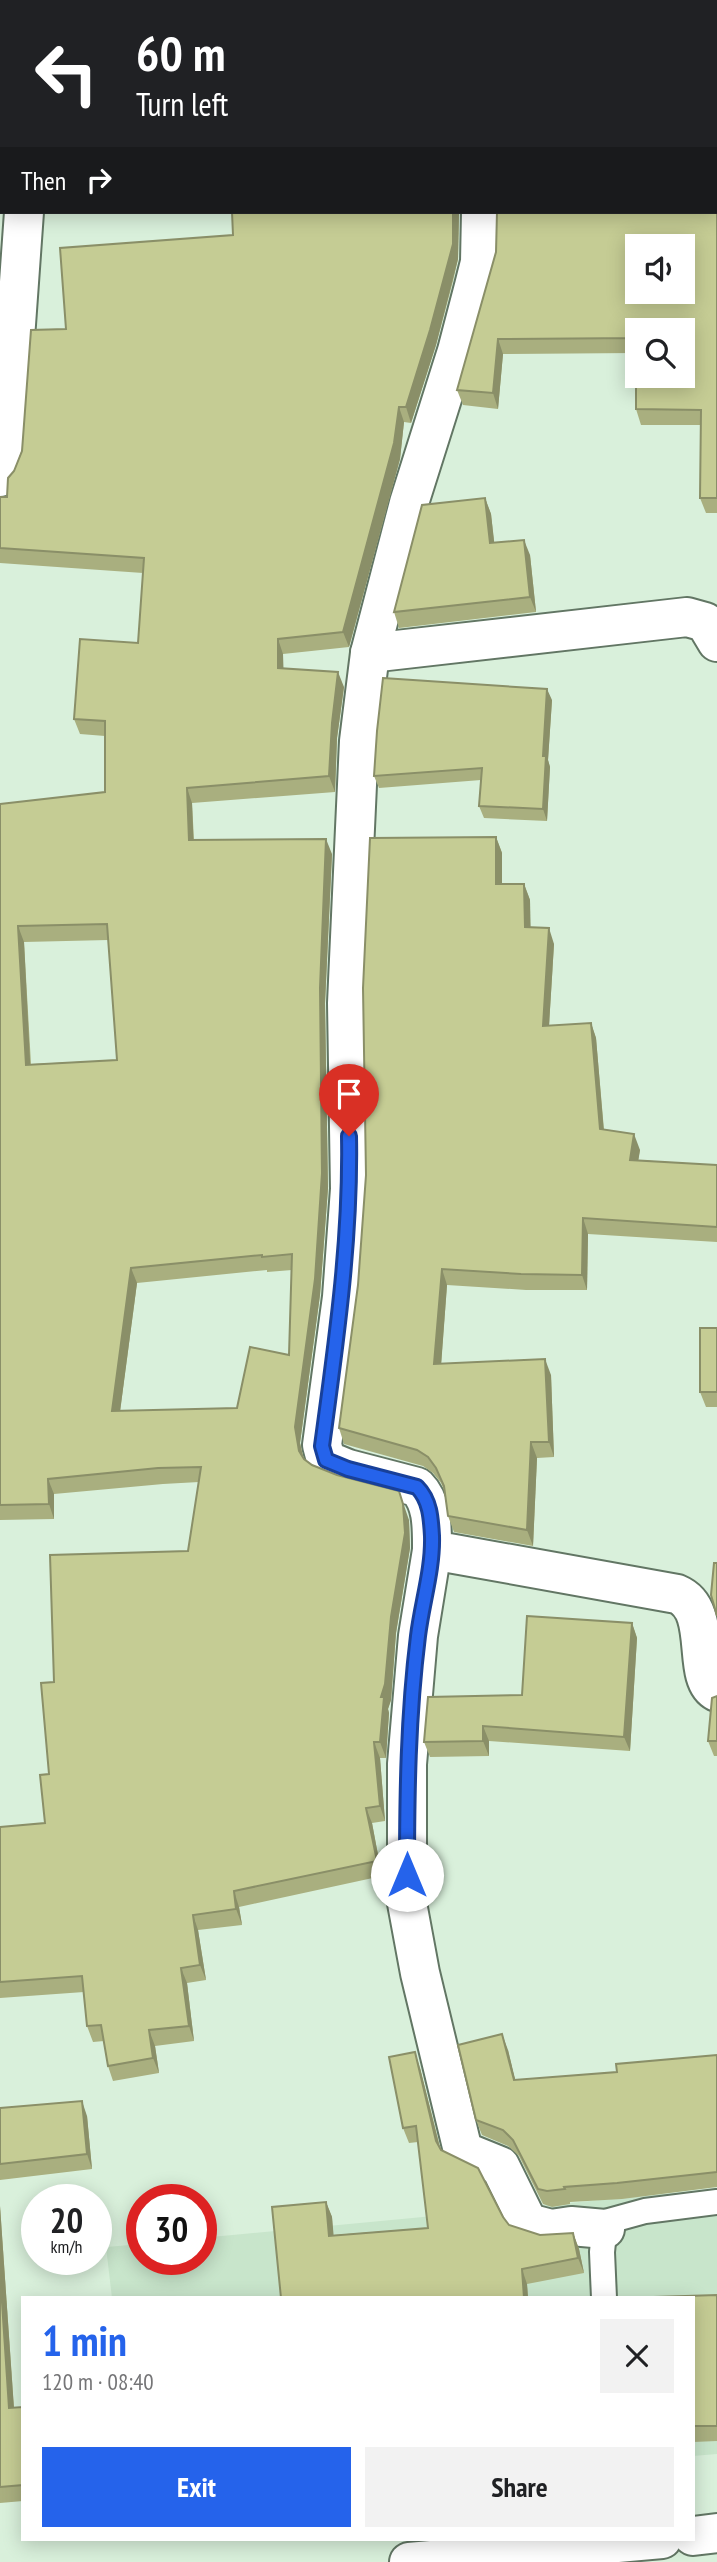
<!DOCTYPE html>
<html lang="en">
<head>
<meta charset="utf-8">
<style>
  :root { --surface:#fff; --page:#f2f2f2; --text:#202124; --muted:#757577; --accent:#2563eb }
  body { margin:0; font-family:"PT Sans Narrow",sans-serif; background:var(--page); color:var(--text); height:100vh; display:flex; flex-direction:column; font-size:26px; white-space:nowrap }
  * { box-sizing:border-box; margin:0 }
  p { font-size:23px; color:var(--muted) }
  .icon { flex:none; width:38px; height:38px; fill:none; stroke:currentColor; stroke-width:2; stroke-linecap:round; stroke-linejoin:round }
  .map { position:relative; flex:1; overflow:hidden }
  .panel { position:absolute; left:21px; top:2296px; width:674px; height:245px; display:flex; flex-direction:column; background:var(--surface); border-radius:0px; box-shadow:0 4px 18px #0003 }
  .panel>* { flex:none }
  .banner { position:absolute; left:0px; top:0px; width:718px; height:214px; box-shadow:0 4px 18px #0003; background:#202124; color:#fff; overflow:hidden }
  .tools { position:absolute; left:625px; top:234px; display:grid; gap:14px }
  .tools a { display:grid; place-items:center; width:70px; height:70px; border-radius:0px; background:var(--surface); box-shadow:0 4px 18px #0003; font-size:35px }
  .speed { position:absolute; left:21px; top:2184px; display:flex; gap:14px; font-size:35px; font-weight:700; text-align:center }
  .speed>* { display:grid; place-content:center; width:91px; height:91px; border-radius:50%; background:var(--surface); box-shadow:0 4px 18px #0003; line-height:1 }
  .speed small { font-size:18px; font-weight:400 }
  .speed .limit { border:10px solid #d22; background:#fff; color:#111 }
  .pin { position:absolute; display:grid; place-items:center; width:60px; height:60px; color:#fff; margin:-72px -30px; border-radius:50% 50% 50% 0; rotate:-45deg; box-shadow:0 0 7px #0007 }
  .pin .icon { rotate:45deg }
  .me { position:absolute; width:77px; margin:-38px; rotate:0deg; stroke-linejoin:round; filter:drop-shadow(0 0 5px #0008) }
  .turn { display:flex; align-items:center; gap:24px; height:147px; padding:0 21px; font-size:32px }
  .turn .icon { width:91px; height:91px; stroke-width:2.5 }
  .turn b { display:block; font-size:49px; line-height:60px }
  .then { display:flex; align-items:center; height:66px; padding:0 21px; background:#0003; gap:14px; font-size:26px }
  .round { display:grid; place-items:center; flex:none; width:74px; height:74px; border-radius:0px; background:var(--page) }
  .head { display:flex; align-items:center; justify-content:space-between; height:119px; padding:0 21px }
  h1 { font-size:42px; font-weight:800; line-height:52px; color:var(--accent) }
  .action { display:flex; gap:14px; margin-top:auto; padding:14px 21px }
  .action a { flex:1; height:80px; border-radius:0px; background:var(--accent); color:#fff; font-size:28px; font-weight:800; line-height:80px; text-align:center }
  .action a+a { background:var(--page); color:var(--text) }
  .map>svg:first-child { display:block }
</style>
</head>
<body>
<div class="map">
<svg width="717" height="2562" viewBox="0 0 717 2562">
  <rect width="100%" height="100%" fill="#d9f0db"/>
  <!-- built -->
  <g fill="#c8e5cb">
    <path d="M0,0H717V157L716,2H2L0,176Z"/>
    <path d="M717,2189V2454L693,2456V2298H112L106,2247L142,2244V2259H201V2238Z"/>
  </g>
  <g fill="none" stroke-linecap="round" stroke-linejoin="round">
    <!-- lane casing -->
    <g stroke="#627664" stroke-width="28">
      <path id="lane" d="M604,2298L602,2252L605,2222L645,2211L717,2202"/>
    </g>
    <!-- street casing -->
    <g stroke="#627664" stroke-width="42">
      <g id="street">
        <path d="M475,0V2"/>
        <path d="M481,212L480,262L474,286L457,351L409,503L370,653L359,741L347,1003L350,1189L342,1297L322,1445L326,1460L348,1469L417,1487C433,1503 432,1528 432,1550L677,1594C715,1610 690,1678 717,1692"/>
        <path d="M0,477L6,465L24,212"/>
        <path d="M370,653L687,617L705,622L717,642"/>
        <path d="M432,1550L418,1636L407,1764V1903L420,1973L463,2151L500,2166L528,2223L551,2229L571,2226L605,2229"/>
      </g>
    </g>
    <!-- secondary casing -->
    <g stroke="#627664" stroke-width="42">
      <g id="secondary">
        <path d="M565,2L617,0"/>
        <path d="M0,45L2,44"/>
      </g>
    </g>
    <!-- primary casing -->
    <g stroke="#627664" stroke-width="42">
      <g id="primary">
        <path d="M693,2536L717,2533"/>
        <path d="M409,2562L662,2539"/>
      </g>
    </g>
    <!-- lane -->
    <use href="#lane" stroke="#fff" stroke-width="24"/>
    <!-- street -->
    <use href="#street" stroke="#fff" stroke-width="38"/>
    <!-- secondary -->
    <use href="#secondary" stroke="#fff" stroke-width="38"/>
    <!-- primary -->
    <use href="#primary" stroke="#fff" stroke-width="38"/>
  </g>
  <!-- wall -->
  <g fill="#a9af7f" fill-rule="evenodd">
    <path d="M717,83V513H706L700,498V425H641L636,409V353L503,354L498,409L463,405L457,390L496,252Z"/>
    <path d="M232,212H459L458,259L453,281L436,345L411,423L404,422L400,459L349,647L283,654V669L344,687L337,738L335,792L192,803L194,840L332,854L325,1003L328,1188L320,1295L300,1443L304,1459L312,1465L409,1520L410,1548L396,1633L391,1700L388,1709L389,1713L386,1758H380L385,1821L372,1823L382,1876L239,1907L242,1925L198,1930L206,1980L187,1983L194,2041L155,2046L159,2073L113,2081L108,2066L104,2041L93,2042L87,2026L84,1992L0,1998V1827L45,1823L49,1774L54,1682L188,1551L199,1482L163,1484L54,1494V1519L0,1520V804L105,792V736L80,734L74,719L138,643L143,573L0,563V497H7L14,471L66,329L233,235ZM108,940L117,1060L31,1064L24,942ZM267,1270V1272L292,1270L289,1355L237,1408L120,1411L137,1283Z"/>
    <path d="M485,498L491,514L494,542L530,555L536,612L399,628L394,612Z"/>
    <path d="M552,700L548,760L550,767L547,821L484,818L479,806L481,780L379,788L374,776Z"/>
    <path d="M496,837L502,853V884H524L530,900V927L554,944L549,1026L591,1023L596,1038L604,1130L640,1150L638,1160L717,1165V1242L588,1234L587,1290H526L447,1285L441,1364L551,1375L554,1457L537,1458L533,1546L454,1532L448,1516L444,1490L441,1483L433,1473L423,1466L344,1444L339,1428Z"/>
    <path d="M717,1328V1407H706L700,1392Z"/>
    <path d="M632,1623L637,1638L630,1751L489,1741V1756L430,1757L424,1742L522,1695Z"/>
    <path d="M717,1696V1756H714L708,1741Z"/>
    <path d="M508,2050L515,2080L617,2072L717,2055V2187L622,2199L570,2202V2204L552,2207L543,2204L519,2156L508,2146L482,2135L476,2120Z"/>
    <path d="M420,2068L440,2147L441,2150L509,2225L540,2235L573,2233L579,2249L584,2273L527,2284L528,2298H281L326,2202L332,2217L333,2235L428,2228L418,2142L409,2143L403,2128Z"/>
    <path d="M0,2108L87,2116L92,2169L0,2180Z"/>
    <path d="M0,2206L14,2408L23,2407V2501L0,2503Z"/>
    <path d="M717,2295V2441L693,2442V2298Z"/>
  </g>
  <!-- shaded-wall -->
  <g fill="#8a8f68">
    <path d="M453,212H459L458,259L436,345L411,423L406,407Z"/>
    <path d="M498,339L503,354L498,409L493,393Z"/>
    <path d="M399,407L404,422L400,459L349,647L343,632Z"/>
    <path d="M485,498L491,514L496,558L490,543Z"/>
    <path d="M524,540L530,555L536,612L530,597Z"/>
    <path d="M278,639L283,654L284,684L278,668Z"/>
    <path d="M338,672L344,687L337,738L335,792L329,776L332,723Z"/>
    <path d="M547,689L552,700L548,760L550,767L547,821L543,809V756Z"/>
    <path d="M187,788L192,803L194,855L189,840Z"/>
    <path d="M496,837L502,853V900L496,884Z"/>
    <path d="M326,839L332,854L325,1003L328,1188L320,1295L300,1443L305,1466L299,1451L295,1427L320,988Z"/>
    <path d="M524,884L530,900L531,942L525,927Z"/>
    <path d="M18,926L24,942L31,1080L26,1065Z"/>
    <path d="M549,928L554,944L548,1042L543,1026Z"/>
    <path d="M591,1023L596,1038L605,1145L600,1129Z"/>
    <path d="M634,1134L640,1150L636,1175L630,1160Z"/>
    <path d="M583,1218L588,1234L587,1290L582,1275Z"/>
    <path d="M131,1268L137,1283L118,1427L112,1411Z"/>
    <path d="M442,1269L447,1285L440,1380L434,1364Z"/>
    <path d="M545,1359L551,1375L554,1457L549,1442Z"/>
    <path d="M531,1442L537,1458L533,1546L527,1530Z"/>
    <path d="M48,1479L54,1494V1519L49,1504Z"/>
    <path d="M399,1491L409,1520L410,1548L396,1633L391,1700L388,1709L389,1713L386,1758L380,1742L381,1697L391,1617Z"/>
    <path d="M632,1623L637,1638L630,1751L624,1737Z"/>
    <path d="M483,1726L489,1741V1756L483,1741Z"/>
    <path d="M374,1742L380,1758L385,1821L380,1806Z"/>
    <path d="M366,1808L372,1823L382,1876L377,1861Z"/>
    <path d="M234,1891L239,1907L242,1925L236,1909Z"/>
    <path d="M193,1915L198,1930L206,1980L200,1965Z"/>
    <path d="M181,1968L187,1983L194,2041L189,2026Z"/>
    <path d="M149,2030L155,2046L159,2073L153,2058Z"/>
    <path d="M502,2034L508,2050L519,2095L514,2080Z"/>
    <path d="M415,2052L420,2068L442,2156L436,2141Z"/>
    <path d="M82,2101L87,2116L92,2169L87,2154Z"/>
    <path d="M326,2202L332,2217L335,2251L329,2236Z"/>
    <path d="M0,2206L15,2424L9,2408L0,2272Z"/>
    <path d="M573,2233L579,2249L584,2273L578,2258Z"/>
    <path d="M522,2269L527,2284L528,2298H524Z"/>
  </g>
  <!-- building -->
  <g fill="#c5cc94" stroke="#8a8f68" stroke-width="2" fill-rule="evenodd">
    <path d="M716,83H717V498H700L701,410L636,409V338L498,339L493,393L457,390L496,252L497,212H716ZM637,247H682V292H637ZM637,331H682V376H637Z"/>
    <path d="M232,212H453V244L430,330L406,407H399L394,443L343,632L278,639V668L338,672L332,723L329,776L187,788L189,840L326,839L320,988L322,1173L315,1279L295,1427L299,1451L304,1459L312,1465L337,1475L399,1491L403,1504L405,1533L391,1617L385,1684L381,1697H384L380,1742H374L380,1806L366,1808L377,1861L234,1891L236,1909L193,1915L200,1965L181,1968L189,2026L149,2030L153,2058L108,2066L101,2025L87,2026L82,1976L0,1982V1827L45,1823L40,1775L49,1774L41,1683L54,1682L50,1555L188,1551L201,1467L158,1468L48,1479L49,1504L0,1505V804L105,792V721L74,719L80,639L138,643L144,558L0,548V497H7L8,478L14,471L22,451L31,330L66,329L60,248L233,235ZM107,924L117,1060L26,1065L18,926ZM292,1254L289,1355L250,1347L237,1408L112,1411L131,1268L262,1255V1257Z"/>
    <path d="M485,498L490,543L524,540L530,597L394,612L422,505Z"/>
    <path d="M383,678L547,689L543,756H546L543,809L479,806L482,768L374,776L377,731Z"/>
    <path d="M496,837V884H524L525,927L549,928L543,1026L591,1023L600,1129L634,1134L630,1160L717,1165V1227L583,1218L582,1275L521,1274L442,1269L434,1364L545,1359L549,1442H531L527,1530L448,1516L444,1486L436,1468L428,1457L417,1450L339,1428L358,1285L366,1175L363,988L370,838Z"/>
    <rect x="700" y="1328" width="17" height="64"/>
    <path d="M714,1563H717V1616L711,1595Z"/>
    <path d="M527,1616L632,1623L624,1737L483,1726V1741L424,1742L428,1697L522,1695Z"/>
    <path d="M717,1696V1741H708L712,1698Z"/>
    <path d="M502,2034L514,2080L617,2072L616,2064L717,2055V2172L617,2183L564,2187L565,2189L547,2191L538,2189L513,2140L503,2130L476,2120L458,2045Z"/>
    <path d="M415,2052L436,2141L441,2150L478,2168L503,2217L509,2225L540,2235L573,2233L578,2258L522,2269L524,2298H281L272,2207L326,2202L329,2236L428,2228L416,2126L403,2128L389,2057Z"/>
    <path d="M82,2101L87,2154L0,2164V2108Z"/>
    <path d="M0,2272L9,2408L23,2407V2485L0,2487Z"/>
    <path d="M717,2295V2426H693V2298H622Z"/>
  </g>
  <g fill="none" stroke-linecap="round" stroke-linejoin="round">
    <!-- route casing -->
    <g stroke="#184099" stroke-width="18">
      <path id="route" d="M349,1136C351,1240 336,1343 322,1446L326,1460L348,1469L417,1487C430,1500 431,1518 432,1536C433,1569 422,1603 418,1636C408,1716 407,1795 407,1875"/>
    </g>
    <!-- route -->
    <use href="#route" stroke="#2563eb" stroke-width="12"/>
  </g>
</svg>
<div class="tools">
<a><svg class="icon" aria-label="sound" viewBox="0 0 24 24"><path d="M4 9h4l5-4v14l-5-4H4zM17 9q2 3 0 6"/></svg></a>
<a><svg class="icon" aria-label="search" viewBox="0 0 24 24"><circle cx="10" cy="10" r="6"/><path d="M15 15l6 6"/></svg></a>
</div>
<div class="speed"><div>20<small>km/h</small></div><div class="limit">30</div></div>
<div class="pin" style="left:349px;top:1136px;background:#d93025"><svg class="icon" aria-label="arrive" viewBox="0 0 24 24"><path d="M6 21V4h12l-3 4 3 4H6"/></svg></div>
<svg class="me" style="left:407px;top:1875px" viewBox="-20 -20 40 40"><circle r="19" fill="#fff"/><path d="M0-13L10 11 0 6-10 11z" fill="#2563eb"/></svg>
<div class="banner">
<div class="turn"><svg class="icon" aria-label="left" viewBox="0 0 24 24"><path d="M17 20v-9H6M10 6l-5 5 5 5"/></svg><div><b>60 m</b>Turn left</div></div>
<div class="then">Then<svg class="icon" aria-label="right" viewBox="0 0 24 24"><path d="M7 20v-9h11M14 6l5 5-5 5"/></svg></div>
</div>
<section class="panel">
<div class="head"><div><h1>1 min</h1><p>120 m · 08:40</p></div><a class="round"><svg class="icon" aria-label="close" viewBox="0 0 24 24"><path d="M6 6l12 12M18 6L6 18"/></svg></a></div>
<div class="action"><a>Exit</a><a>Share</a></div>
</section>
</div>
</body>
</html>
